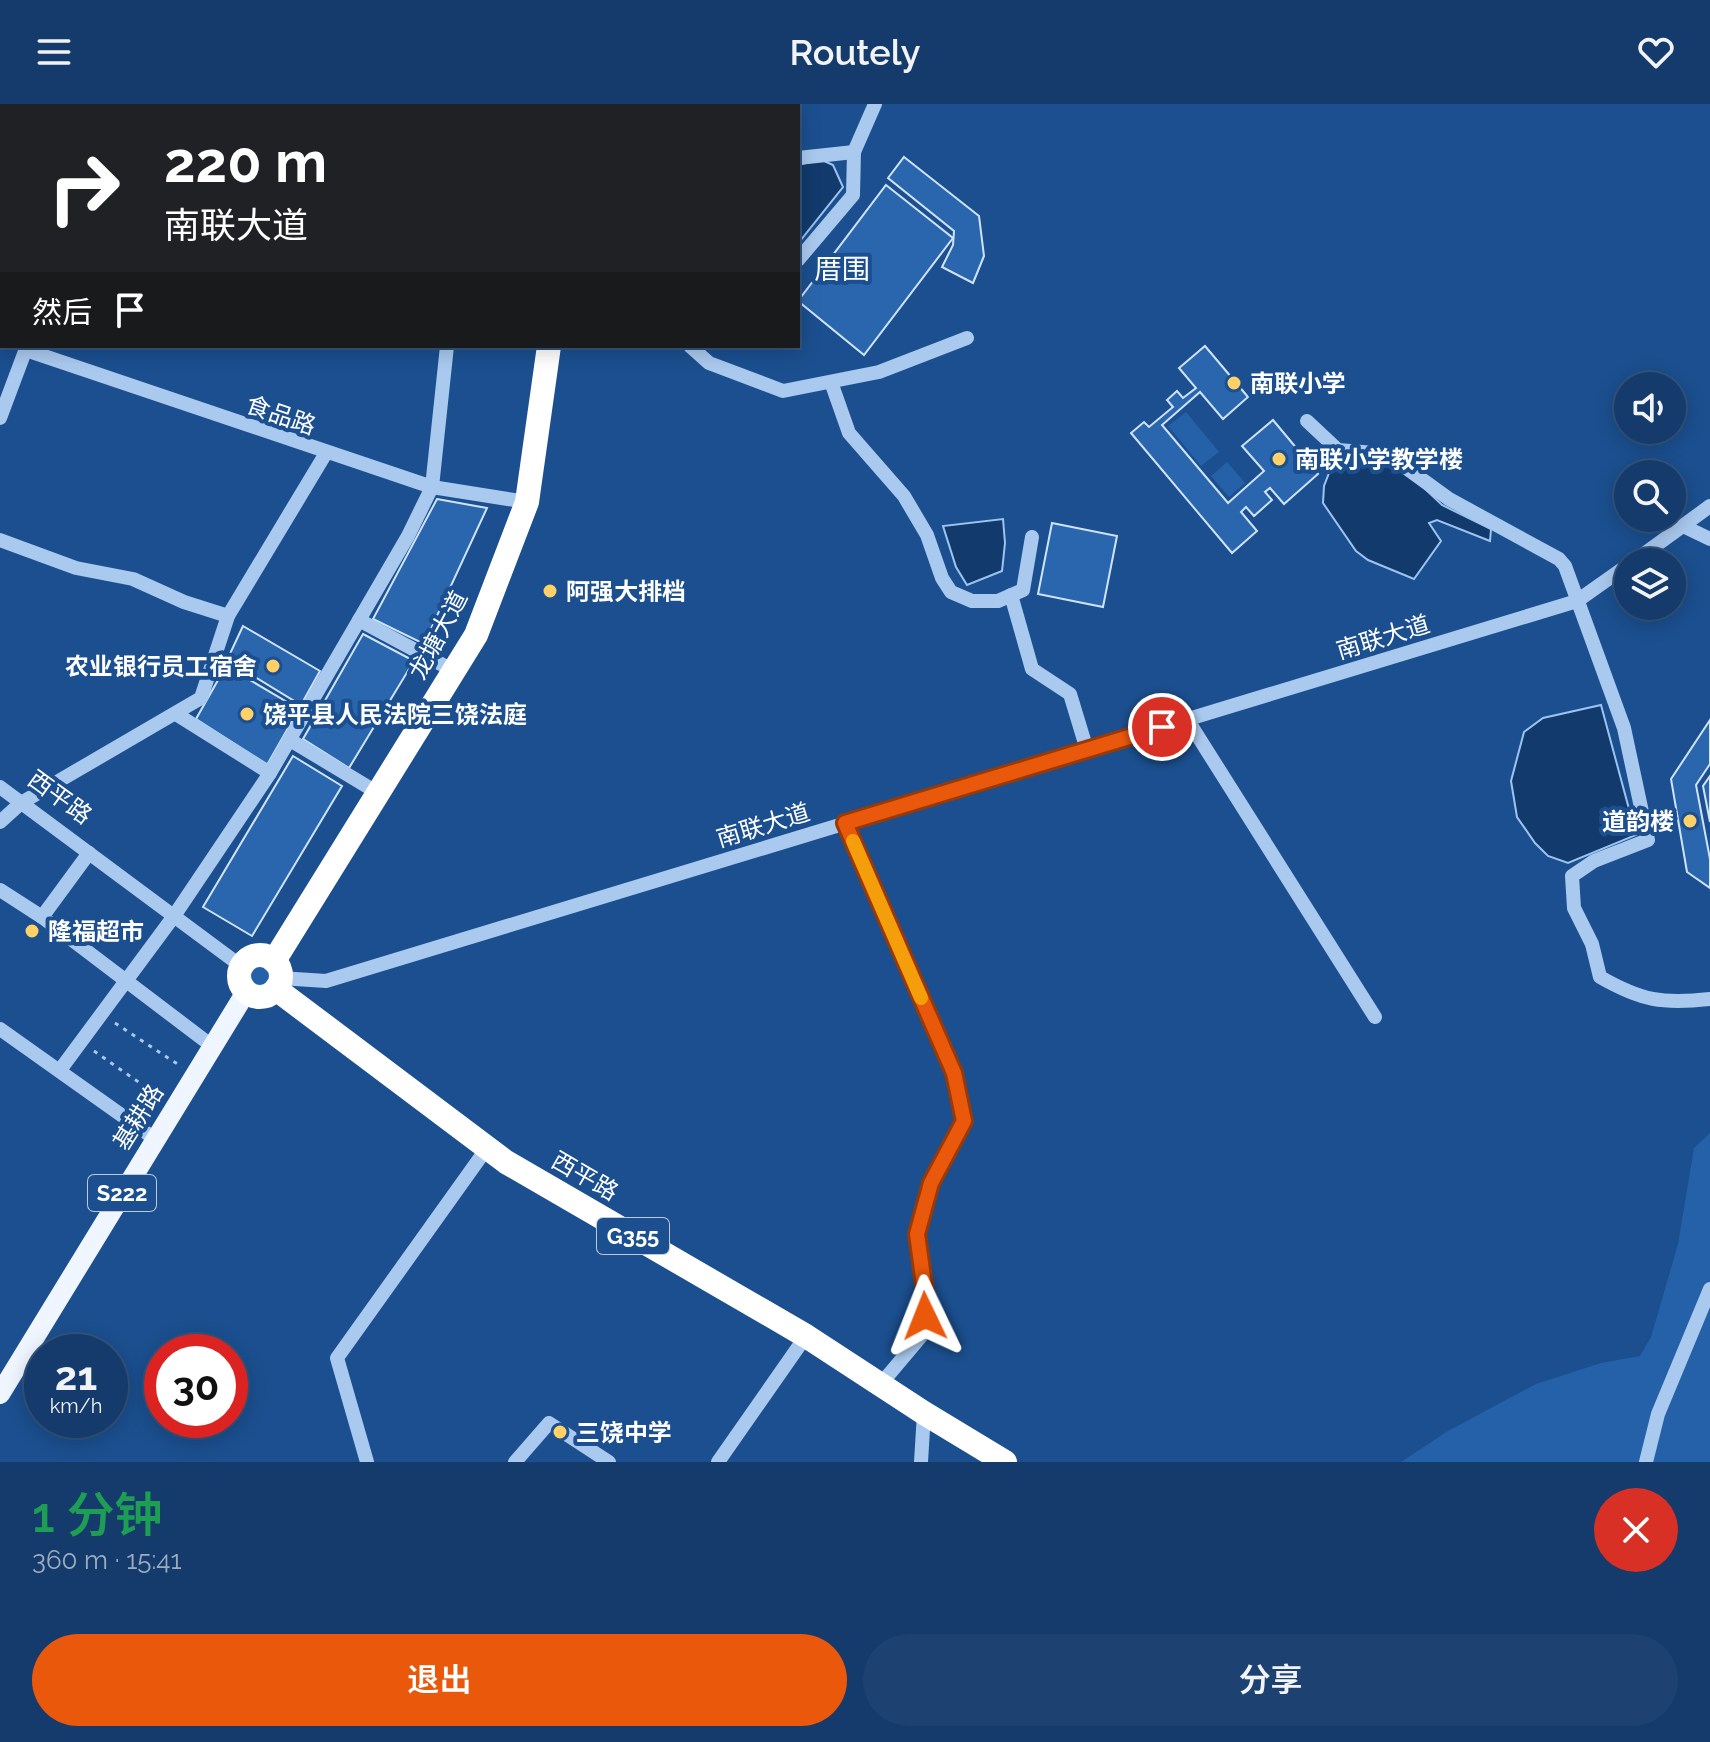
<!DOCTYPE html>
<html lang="zh">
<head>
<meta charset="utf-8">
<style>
  :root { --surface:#143b6b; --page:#1d4271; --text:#f1f3f6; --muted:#9dadc1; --line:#33557e; --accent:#ea580c }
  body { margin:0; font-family:Raleway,"Noto Sans SC",sans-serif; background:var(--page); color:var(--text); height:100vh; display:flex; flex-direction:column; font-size:30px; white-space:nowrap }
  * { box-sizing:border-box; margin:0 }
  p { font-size:26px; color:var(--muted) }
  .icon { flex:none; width:44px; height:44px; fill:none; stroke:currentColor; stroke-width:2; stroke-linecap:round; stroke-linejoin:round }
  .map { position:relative; height:1358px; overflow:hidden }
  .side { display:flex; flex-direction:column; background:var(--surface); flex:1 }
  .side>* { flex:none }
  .top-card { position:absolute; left:0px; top:0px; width:800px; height:244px; box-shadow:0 4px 20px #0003,0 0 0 2px var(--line); background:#202124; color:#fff; overflow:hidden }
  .fabs { position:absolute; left:1614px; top:268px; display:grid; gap:16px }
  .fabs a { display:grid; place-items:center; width:72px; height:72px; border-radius:50%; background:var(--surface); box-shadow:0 4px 20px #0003,0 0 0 2px var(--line); font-size:40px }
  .speed { position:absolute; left:24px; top:1230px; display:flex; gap:16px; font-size:40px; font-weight:700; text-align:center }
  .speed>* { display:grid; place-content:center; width:104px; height:104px; border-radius:50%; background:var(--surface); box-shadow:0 4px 20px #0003,0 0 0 2px var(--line); line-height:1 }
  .speed small { font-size:20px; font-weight:400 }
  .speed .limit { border:12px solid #d22; background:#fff; color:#111 }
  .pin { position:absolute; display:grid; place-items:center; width:68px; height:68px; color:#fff; margin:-34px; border:4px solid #fff; border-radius:50%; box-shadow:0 2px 8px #0007 }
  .me { position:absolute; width:88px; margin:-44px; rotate:358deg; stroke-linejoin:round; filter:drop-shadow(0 0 6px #0008) }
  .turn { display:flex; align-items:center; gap:28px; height:168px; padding:0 32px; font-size:36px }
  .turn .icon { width:104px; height:104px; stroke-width:2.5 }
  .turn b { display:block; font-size:56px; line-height:68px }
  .then { display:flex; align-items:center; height:76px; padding:0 32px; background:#0003; gap:16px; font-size:30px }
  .round { display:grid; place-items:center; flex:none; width:84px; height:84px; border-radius:42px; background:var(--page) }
  .overview { display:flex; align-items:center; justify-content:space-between; height:136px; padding:0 32px }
  h1 { font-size:48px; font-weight:600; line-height:60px; color:#1e9e55 }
  .action { display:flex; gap:16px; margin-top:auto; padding:16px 32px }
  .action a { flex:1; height:92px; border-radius:48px; background:var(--accent); color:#fff; font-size:32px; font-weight:600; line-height:92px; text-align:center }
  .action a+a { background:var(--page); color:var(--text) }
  header { display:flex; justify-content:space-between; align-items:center; height:104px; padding:0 32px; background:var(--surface); font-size:36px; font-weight:600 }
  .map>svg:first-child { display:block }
</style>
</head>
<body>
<header><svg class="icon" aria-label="menu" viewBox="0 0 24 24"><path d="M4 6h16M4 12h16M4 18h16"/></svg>Routely<svg class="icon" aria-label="heart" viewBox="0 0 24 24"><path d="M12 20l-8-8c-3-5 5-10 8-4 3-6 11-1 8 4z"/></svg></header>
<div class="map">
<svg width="1710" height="1358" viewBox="0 0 1710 1358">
  <rect width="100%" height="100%" fill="#1b4f8f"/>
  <!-- green -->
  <g fill="#2461a8">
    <path d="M1186,308L1219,348L1201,362L1168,322Z"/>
    <path d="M1227,358L1245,379L1229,393L1211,372Z"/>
    <circle cx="259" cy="872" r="15"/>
    <path d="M1710,1029V1358H1401L1448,1327L1536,1280L1601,1259L1640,1252L1651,1233L1678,1140L1694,1044Z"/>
  </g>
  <!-- water -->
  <g fill="#123a6d" stroke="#9cc4f0" stroke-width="2">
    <path d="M822,56L833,61L843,83L800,137L798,64L801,60Z"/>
    <path d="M1338,346L1389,351L1442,401L1491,425L1490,437L1437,416L1429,419L1441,437L1414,475L1368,456L1356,447L1323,399L1324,382Z"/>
    <path d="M1003,415L1005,439L1002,467L967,481L956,463L943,422Z"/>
    <path d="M1601,601L1636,731L1568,759L1548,752L1535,739L1517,713L1511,677L1524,628L1543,614Z"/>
  </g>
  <!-- building -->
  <g fill="#2a66ad" stroke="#cfe3fa" stroke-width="2">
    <path d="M904,53L979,112L984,152L973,179L942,163L953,141L954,127L888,74Z"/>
    <path d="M886,81L953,134L864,251L798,197Z"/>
    <path d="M1205,242L1248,293L1223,315L1200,288L1162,321L1228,399L1264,367L1242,342L1273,316L1318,370L1284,400L1270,384L1265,388L1272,396L1254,412L1246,403L1241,408L1257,427L1232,449L1131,329L1144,318L1149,323L1173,303L1167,296L1177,287L1183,294L1196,284L1179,264Z"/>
    <path d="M437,395L487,404L424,540L373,515Z"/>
    <path d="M1052,419L1117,432L1103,503L1038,490Z"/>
    <path d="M243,522L320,567L301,601L227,556Z"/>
    <path d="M363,530L414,557L349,664L303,635Z"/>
    <path d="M226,562L299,605L267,661L196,615Z"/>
    <path d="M1710,616V660L1696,681L1710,755V784L1687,768L1671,675Z"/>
    <path d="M293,652L342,682L252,832L203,803Z"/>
    <path d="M1710,672V718L1703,682Z"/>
  </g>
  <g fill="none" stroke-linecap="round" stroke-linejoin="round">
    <!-- path -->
    <g stroke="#a9c9ee" stroke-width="3" stroke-dasharray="4 6" stroke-linecap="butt">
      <path d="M115,919L182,963"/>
      <path d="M94,947L160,993"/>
    </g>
    <!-- minor -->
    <g stroke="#a9c9ee" stroke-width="14">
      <path d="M2,0L3,2"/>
      <path d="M400,0L402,2"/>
      <path d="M624,0L631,2"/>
      <path d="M111,2V0"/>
      <path d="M798,54L854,48"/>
      <path d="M0,73H2"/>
      <path d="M798,156L853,91L854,48L875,0"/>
      <path d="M0,216H2"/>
      <path d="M690,242L709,259L783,287L879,268L967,234"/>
      <path d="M26,246L432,383L527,398"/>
      <path d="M831,278L849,329L904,392L927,431L942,474L951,488L972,497H998L1023,486L1032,433"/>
      <path d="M0,314L27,242"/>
      <path d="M1307,317L1338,346L1387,350L1449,395L1559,455L1565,462L1624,624L1648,736L1594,757L1572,772L1574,804L1592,840L1600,873C1642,897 1662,900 1710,895"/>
      <path d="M1683,422L1710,435"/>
      <path d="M0,436L76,464L133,475L184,498L228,512"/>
      <path d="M1633,458L1710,402"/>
      <path d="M1011,491L1032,565L1070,590L1087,646"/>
      <path d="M359,516L454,567"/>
      <path d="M176,610L270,669"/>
      <path d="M1187,615L1375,913"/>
      <path d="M290,636L378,689"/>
      <path d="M0,683L241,862"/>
      <path d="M0,718L21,699L201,594L228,512L326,349"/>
      <path d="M845,719L954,969L964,1017L931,1079L917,1130L926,1195L923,1230L880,1281"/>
      <path d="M0,786L42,813L212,942"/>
      <path d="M42,813L89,749"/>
      <path d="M280,874L326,877L1577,497L1628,461"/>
      <path d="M0,925L155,1035"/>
      <path d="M60,966L174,812L270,669L408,432L432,383L447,242"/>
      <path d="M367,1358L337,1254L487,1044"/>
      <path d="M515,1358L549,1319L609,1358"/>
      <path d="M718,1358L806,1232"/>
      <path d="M921,1358L924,1309"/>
      <path d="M1646,1358L1658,1310L1710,1185"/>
    </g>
    <!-- major -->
    <path stroke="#f0f6ff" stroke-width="20" d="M0,1290L246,888"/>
    <!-- highway -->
    <g stroke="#fff" stroke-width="24">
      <path d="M573,2L574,0"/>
      <circle cx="260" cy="872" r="21"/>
      <path d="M274,857L476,531L527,398L549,242"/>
      <path d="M276,885L506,1058L806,1232L924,1309L1005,1358"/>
    </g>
  </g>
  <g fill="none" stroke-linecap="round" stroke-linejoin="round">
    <!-- route casing -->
    <g stroke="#983908" stroke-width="20">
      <path id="route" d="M925,1212L926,1195L917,1130L931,1079L964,1017L954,969L845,719L1162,623"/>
    </g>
    <!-- route -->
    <use href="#route" stroke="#ea580c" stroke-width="14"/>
    <!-- slow -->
    <path stroke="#f59e0b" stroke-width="14" d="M853,737L921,894"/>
  </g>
  <!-- markers -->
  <g fill="#ffd166" stroke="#1b4f8f" stroke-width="3">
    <circle cx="1234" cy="279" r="8"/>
    <circle cx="1279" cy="355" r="8"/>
    <circle cx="550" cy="487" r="8"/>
    <circle cx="273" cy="562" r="8"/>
    <circle cx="247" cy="610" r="8"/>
    <circle cx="1690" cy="717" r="8"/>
    <circle cx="32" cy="827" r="8"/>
    <circle cx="560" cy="1328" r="8"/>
  </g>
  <g text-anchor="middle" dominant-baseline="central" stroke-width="8" stroke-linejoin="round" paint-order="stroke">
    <!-- shield labels -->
    <g fill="#1b4f8f" stroke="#bbcadd" stroke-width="2">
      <rect x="88" y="1071" width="68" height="36" rx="6"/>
      <rect x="597" y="1114" width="72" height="36" rx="6"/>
    </g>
    <g font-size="22" font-weight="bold" fill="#fff">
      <text x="122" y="1089">S222</text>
      <text x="633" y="1132">G355</text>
    </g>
    <!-- poi labels -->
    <g font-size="24" font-weight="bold" fill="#fff" stroke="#1b4f8f" text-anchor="start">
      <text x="1250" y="279">南联小学</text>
      <text x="1295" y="355">南联小学教学楼</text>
      <text x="566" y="487">阿强大排档</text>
      <text x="257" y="562" text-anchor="end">农业银行员工宿舍</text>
      <text x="263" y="610">饶平县人民法院三饶法庭</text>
      <text x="1674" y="717" text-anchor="end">道韵楼</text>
      <text x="48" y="827">隆福超市</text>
      <text x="576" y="1328">三饶中学</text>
    </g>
    <!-- street labels -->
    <g font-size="24" fill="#fff" stroke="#1b4f8f">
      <text transform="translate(281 311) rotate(19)">食品路</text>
      <text transform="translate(438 531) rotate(-62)">龙塘大道</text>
      <text transform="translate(1383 533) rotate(-17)">南联大道</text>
      <text transform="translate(60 693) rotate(36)">西平路</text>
      <text transform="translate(763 721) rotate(-17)">南联大道</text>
      <text transform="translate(138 1013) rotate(-58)">基耕路</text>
      <text transform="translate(585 1072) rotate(30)">西平路</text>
    </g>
    <!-- quarter labels -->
    <g font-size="28" fill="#fff" stroke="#1b4f8f">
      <text x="842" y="165">厝围</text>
    </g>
  </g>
</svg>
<div class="fabs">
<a><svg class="icon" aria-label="sound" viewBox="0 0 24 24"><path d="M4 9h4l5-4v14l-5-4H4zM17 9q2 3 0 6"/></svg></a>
<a><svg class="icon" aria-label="search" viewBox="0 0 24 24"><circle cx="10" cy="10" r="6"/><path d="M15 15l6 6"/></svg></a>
<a><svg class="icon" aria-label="layers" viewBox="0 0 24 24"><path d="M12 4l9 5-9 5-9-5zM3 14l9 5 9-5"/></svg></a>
</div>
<div class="speed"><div>21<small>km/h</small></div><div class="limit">30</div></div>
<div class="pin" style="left:1162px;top:623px;background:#d93025"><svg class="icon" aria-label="arrive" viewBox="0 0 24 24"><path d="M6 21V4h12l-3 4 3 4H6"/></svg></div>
<svg class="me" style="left:925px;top:1212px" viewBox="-20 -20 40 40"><path d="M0-17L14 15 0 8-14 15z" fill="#ea580c" stroke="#fff" stroke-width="4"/></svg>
<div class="top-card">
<div class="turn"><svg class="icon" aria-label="right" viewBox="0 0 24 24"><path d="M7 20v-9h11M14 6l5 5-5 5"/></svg><div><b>220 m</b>南联大道</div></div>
<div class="then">然后<svg class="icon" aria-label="arrive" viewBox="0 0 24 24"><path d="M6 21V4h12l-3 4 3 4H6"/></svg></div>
</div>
</div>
<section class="side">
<div class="overview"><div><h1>1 分钟</h1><p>360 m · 15:41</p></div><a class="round" style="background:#d93025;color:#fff"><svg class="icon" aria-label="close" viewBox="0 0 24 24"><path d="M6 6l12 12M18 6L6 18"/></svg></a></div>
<div class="action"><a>退出</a><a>分享</a></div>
</section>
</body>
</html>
